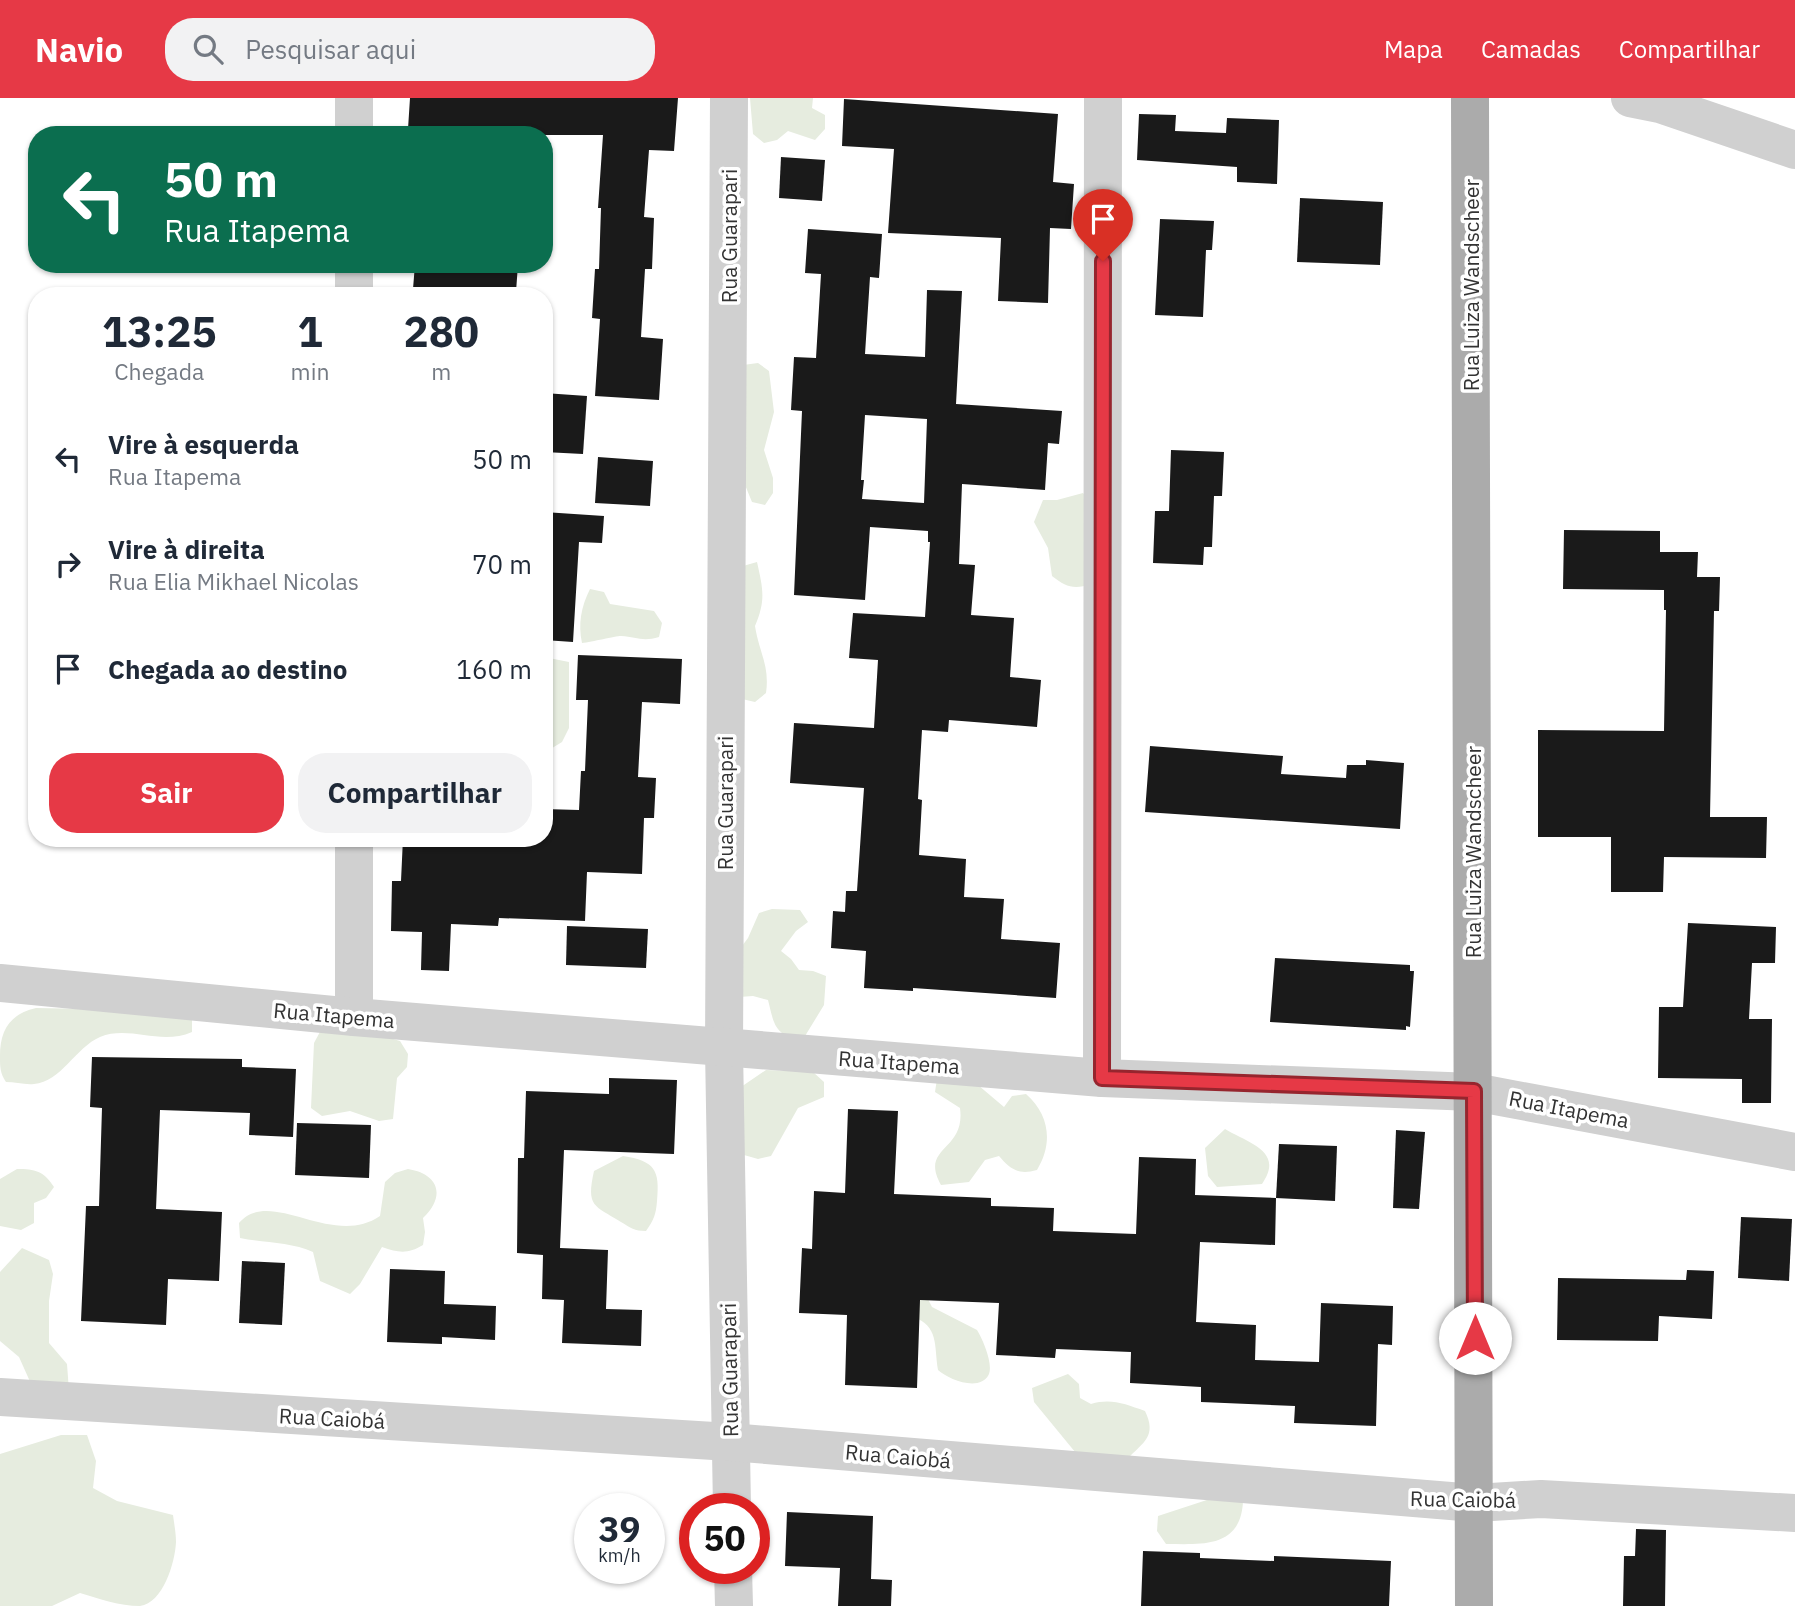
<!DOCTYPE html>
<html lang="pt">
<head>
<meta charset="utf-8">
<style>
  :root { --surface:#fff; --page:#f2f2f3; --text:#1f2937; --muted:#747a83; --accent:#e63946 }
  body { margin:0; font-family:"IBM Plex Sans",sans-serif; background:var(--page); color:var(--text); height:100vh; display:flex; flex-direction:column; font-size:26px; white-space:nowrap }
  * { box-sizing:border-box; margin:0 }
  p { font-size:23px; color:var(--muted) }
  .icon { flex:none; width:38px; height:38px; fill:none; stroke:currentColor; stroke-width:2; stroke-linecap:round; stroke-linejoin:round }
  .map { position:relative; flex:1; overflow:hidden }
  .drawer { position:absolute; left:28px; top:189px; width:525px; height:560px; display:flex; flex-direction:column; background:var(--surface); border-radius:28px; box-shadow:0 2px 5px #0004 }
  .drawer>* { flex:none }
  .hud { position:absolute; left:28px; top:28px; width:525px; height:147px; border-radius:28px; box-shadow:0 2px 5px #0004; background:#0b6e4f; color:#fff; overflow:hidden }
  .speed { position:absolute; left:574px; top:1395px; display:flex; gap:14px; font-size:35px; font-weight:700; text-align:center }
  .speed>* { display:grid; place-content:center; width:91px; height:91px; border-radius:50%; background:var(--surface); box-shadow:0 2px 5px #0004; line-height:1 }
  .speed small { font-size:18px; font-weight:400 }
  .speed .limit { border:10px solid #d22; background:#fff; color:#111 }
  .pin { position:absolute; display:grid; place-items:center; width:60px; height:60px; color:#fff; margin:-72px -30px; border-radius:50% 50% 50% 0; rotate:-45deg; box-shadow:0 0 7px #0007 }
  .pin .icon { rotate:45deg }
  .me { position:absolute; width:77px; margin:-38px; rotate:0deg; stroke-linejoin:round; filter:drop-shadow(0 0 5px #0008) }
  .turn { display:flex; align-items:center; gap:24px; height:147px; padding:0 21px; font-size:32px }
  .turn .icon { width:91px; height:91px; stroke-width:2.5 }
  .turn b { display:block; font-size:49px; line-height:60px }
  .eta { display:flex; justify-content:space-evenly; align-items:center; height:119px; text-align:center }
  .eta b { font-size:42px; font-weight:700; line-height:49px }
  .action { display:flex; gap:14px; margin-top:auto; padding:14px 21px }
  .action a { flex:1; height:80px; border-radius:28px; background:var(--accent); color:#fff; font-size:28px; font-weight:700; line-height:80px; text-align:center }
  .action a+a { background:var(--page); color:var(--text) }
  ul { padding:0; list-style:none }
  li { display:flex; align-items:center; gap:21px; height:105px; padding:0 21px }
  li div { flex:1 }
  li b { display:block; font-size:26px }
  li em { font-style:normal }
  header { display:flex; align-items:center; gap:42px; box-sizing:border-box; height:98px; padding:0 35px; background:var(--accent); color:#fff }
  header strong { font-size:33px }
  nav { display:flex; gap:38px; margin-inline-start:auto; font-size:24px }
  .search { width:490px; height:63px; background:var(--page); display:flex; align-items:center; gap:18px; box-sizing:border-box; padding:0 24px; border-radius:28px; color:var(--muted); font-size:26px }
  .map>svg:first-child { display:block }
</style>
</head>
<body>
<header>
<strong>Navio</strong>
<div class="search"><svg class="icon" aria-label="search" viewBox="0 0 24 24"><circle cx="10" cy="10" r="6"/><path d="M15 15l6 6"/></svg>Pesquisar aqui</div>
<nav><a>Mapa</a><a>Camadas</a><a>Compartilhar</a></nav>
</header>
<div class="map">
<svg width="1795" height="1508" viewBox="0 0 1795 1508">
  <rect width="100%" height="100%" fill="#fff"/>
  <!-- green -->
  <g fill="#e6ecdf">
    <path d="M750,0H813L812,10L825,17V31L815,42L788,33L777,42L764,45L753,36Z"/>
    <path d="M758,265L769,273L774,314L764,352L773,380V395L765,407L752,404L736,365L743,267Z"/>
    <path d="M1083,395L1094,407L1091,486C1074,492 1066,489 1052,478L1048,450L1034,424L1043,402H1057Z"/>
    <path d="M757,464C763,491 766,502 755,528C759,554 770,568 766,595L755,604L742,601L743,468Z"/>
    <path d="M590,491L604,494L610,506L654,513L662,525L659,539C643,544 636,539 621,538C615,538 592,544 582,545C578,526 581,509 590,491Z"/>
    <path d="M549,560L569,564V630L562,644L544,655V562Z"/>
    <path d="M772,811L800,812L808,824L796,833L781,853L791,861L799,872L813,873L826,878L824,907L802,943C774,937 774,926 768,902L753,898L739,899L733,860L748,840L759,815Z"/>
    <path d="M36,910L91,911L192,921V934C160,948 130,927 100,939C76,949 61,984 34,986C25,987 15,984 6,984C0,975 0,969 0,958C0,932 10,916 36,910Z"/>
    <path d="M321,932H362L400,943L408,956L407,969L397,980L393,1021L379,1023L350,1013L322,1018L311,1010L314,945Z"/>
    <path d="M766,972L813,974L824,984V999L798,1010L771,1058L758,1061L744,1057L741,989Z"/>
    <path d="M937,981L978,987L1004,1009L1012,998L1026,996C1050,1017 1053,1046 1037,1072C1019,1077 1011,1072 999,1058L985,1062L969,1084L941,1087C919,1048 966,1054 960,1010L935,994Z"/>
    <path d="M1225,1031C1248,1045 1285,1053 1262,1086L1217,1089L1208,1078L1205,1050Z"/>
    <path d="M623,1058C655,1063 660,1072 657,1103C656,1116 654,1122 646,1133C634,1133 631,1130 621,1124C594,1107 586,1109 594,1073Z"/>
    <path d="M17,1071C35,1071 44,1073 54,1089L46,1100L34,1105V1125L21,1132L0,1128V1081Z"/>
    <path d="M408,1071C439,1076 446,1098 423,1120L425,1134L423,1147C408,1156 399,1155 382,1149L360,1186L350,1196L320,1183L313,1154C291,1144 264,1145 240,1140L239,1125C270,1088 332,1151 380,1118L385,1084L395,1075Z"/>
    <path d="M22,1150L49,1162L53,1176L49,1203V1245L67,1266L69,1293L32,1288L19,1259L0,1243V1174Z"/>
    <path d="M903,1152L932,1209L977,1232C983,1242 993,1265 989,1276C980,1295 948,1281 938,1272C934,1247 939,1228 913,1219Z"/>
    <path d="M1068,1276L1079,1286L1080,1300L1091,1306C1111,1300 1125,1306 1145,1313C1157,1338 1144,1344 1127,1361L1080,1360L1034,1304L1032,1290Z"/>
    <path d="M61,1337H87L96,1363L93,1390L117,1403L173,1417C174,1425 176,1435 176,1444C175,1465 163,1505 140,1508C119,1508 100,1501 80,1495L52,1508H0V1356Z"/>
    <path d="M1216,1399L1243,1403C1241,1451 1201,1446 1166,1446L1157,1433L1158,1418Z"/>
  </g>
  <!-- building -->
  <g fill="#1a1a1a" fill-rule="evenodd">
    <path d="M410,0H678L674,53L649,52L644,119L654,120L652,171H645L641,239L663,241L659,302L595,298L600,221L592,220L595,171H599L601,110H598L603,37H444L445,34L408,31Z"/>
    <path d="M844,1L1058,16L1053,84L1074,86L1071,131L1050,130L1048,205L998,203L1001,140L888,135L894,51L842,48Z"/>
    <path d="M1139,16L1176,17L1175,33L1226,35L1227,20L1279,22L1277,86L1237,84V69L1137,62Z"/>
    <path d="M781,59L825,62L822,103L779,100Z"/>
    <path d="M1300,100L1383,104L1380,167L1297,164Z"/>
    <path d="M1160,121L1214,123L1212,152H1206L1203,219L1155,217Z"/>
    <path d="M808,131L882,136L879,180L870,179L865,256L925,259L927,192L962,193L956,306L1062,313L1059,346L1048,345L1045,392L962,386L959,466L975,467L971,517L1014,520L1010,579L1041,582L1037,629L949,622L948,634L922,632L918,701L922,702L919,757L966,761L964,799L1004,801L1001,841L1060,845L1056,900L913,890V893L864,890L866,853L831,850L833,813L845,814L846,793H857L864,690L790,685L794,625L874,630L878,562L849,560L853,515L925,519L930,444H928V433L870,429L865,502L794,497L802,313L791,312L794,259L816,260L821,176L805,175ZM865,317L927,321L924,405L862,401L864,382H861Z"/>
    <path d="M415,166H518L516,194L471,191V198H424V192L413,191Z"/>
    <path d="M544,295L587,298L583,356L544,354Z"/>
    <path d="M1171,352L1224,354L1222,398H1214L1212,449H1204L1203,467L1153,465L1155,413H1169Z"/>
    <path d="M598,359L653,363L650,408L595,405Z"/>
    <path d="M544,414L604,418L602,445L579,444L573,544L544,542Z"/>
    <path d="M1564,432L1660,433V454H1698L1697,479H1720L1719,513H1714L1710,719H1767L1766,760L1664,759L1663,794H1611V739H1538V632L1664,633L1666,512H1664V492L1563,491Z"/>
    <path d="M578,557L682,561L680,606L642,604L638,679L656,680L654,720H644L642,776L587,774L585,823L499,820L498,828L451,826L449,873L421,872L422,834L391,833L392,783H401L403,740H544V711L579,712L581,673H585L588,602H576Z"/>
    <path d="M1150,648L1283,658L1281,676L1346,680L1347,667H1366V662L1404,665L1400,731L1145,714Z"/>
    <path d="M1688,825L1776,829L1775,865H1752L1749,921H1772L1771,1005H1742V981L1658,980L1659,909H1683Z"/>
    <path d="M567,828L648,831L646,870L566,867Z"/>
    <path d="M1275,860L1410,867V873H1414L1410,929L1406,928V932L1270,924Z"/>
    <path d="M92,959L242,961V969L296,971L293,1039L249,1037L250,1015L160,1012L156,1111L222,1114L219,1183L168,1181L166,1227L81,1223L86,1108H99L102,1010L90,1009Z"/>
    <path d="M609,980L677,982L674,1056L564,1052L560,1150L608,1152L606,1211L642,1212L641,1248L562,1245L564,1202L542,1201L543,1157L517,1155L518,1060H524L526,993L609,996Z"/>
    <path d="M848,1011L898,1013L894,1096L991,1100V1108L1054,1110L1053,1133L1136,1136L1139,1059L1196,1061L1195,1097L1276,1100L1275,1147L1200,1144L1196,1224L1256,1227L1255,1262L1319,1264L1321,1205L1393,1208L1392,1247L1378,1246L1376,1328L1294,1325L1295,1308L1201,1304V1289L1130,1285L1131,1254L1056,1251L1055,1260L996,1257L999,1205L920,1202L917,1290L845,1287L847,1217L799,1215L802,1150L812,1151L814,1093L845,1095Z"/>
    <path d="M297,1025L371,1027L369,1080L295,1077Z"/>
    <path d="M1396,1032L1425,1034L1419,1111L1393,1110Z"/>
    <path d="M1279,1046L1337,1048L1335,1103L1276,1100Z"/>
    <path d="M1741,1119L1792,1121L1789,1183L1738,1180Z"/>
    <path d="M242,1163L285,1165L282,1227L239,1225Z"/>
    <path d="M390,1171L445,1173L444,1206L496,1208L495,1242L442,1239V1246L387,1244Z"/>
    <path d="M1687,1172L1714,1173L1712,1221L1659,1218L1658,1243L1557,1242L1558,1180L1686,1182Z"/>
    <path d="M787,1414L873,1418L871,1481L892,1482L891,1508H838L840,1470L785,1468Z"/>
    <path d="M1636,1431L1666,1432L1665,1508H1623L1624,1458H1635Z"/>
    <path d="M1143,1453L1200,1455V1460L1274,1463V1458L1391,1463L1389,1508H1141Z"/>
  </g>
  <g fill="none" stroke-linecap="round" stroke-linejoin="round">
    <!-- minor -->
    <g stroke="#d0d0d0" stroke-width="38">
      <path d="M354,0V37"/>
      <path d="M729,0L724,951L732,1410"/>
      <path d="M1630,0L1660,6L1795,52"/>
      <path d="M354,166V198"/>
      <path d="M354,740V919"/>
      <path d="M0,885L354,919L1102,980L1474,994L1795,1054"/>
      <path d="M1102,980L1103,0"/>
      <path d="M0,1299L730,1344L1475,1405L1541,1401L1795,1415"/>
      <path d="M733,1470L734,1508"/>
    </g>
    <!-- major -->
    <path stroke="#ababab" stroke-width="38" d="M1470,0L1474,1508"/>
  </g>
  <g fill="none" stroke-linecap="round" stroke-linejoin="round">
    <!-- route casing -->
    <g stroke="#96252e" stroke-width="18">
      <path id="route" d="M1103,163L1102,980L1474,993L1475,1240"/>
    </g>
    <!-- route -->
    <use href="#route" stroke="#e63946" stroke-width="12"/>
  </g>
  <g text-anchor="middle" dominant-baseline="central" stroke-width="7" stroke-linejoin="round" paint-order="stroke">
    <!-- street labels -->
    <g font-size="21" fill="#333" stroke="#fff">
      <text transform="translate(729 138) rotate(-90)">Rua Guarapari</text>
      <text transform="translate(1471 187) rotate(-90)">Rua Luiza Wandscheer</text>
      <text transform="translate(725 705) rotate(-90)">Rua Guarapari</text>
      <text transform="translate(1473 754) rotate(-90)">Rua Luiza Wandscheer</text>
      <text transform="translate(334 917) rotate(5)">Rua Itapema</text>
      <text transform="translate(899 964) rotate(4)">Rua Itapema</text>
      <text transform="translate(1569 1011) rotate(11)">Rua Itapema</text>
      <text transform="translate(729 1272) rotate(-91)">Rua Guarapari</text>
      <text transform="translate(332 1320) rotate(3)">Rua Caiobá</text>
      <text transform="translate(898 1358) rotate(5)">Rua Caiobá</text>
      <text transform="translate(1463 1401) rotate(1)">Rua Caiobá</text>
    </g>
  </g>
</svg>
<div class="speed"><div>39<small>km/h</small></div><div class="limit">50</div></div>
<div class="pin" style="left:1103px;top:163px;background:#d93025"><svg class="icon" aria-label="arrive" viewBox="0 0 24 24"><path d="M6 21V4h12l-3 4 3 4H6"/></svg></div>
<svg class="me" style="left:1475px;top:1240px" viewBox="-20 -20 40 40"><circle r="19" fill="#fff"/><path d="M0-13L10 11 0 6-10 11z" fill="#e63946"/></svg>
<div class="hud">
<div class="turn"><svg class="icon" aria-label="left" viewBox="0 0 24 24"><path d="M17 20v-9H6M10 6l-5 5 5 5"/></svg><div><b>50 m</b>Rua Itapema</div></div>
</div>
<section class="drawer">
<div class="eta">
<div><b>13:25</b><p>Chegada</p></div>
<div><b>1</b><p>min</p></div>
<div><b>280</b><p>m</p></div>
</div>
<ul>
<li><svg class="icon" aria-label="left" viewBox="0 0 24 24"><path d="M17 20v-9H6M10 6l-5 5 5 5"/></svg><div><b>Vire à esquerda</b><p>Rua Itapema</p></div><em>50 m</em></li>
<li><svg class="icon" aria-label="right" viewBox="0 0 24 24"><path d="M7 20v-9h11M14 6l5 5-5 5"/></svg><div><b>Vire à direita</b><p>Rua Elia Mikhael Nicolas</p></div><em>70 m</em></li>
<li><svg class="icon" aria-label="arrive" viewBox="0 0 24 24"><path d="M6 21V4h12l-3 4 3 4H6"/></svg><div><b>Chegada ao destino</b></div><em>160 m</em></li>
</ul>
<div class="action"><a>Sair</a><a>Compartilhar</a></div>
</section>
</div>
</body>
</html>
